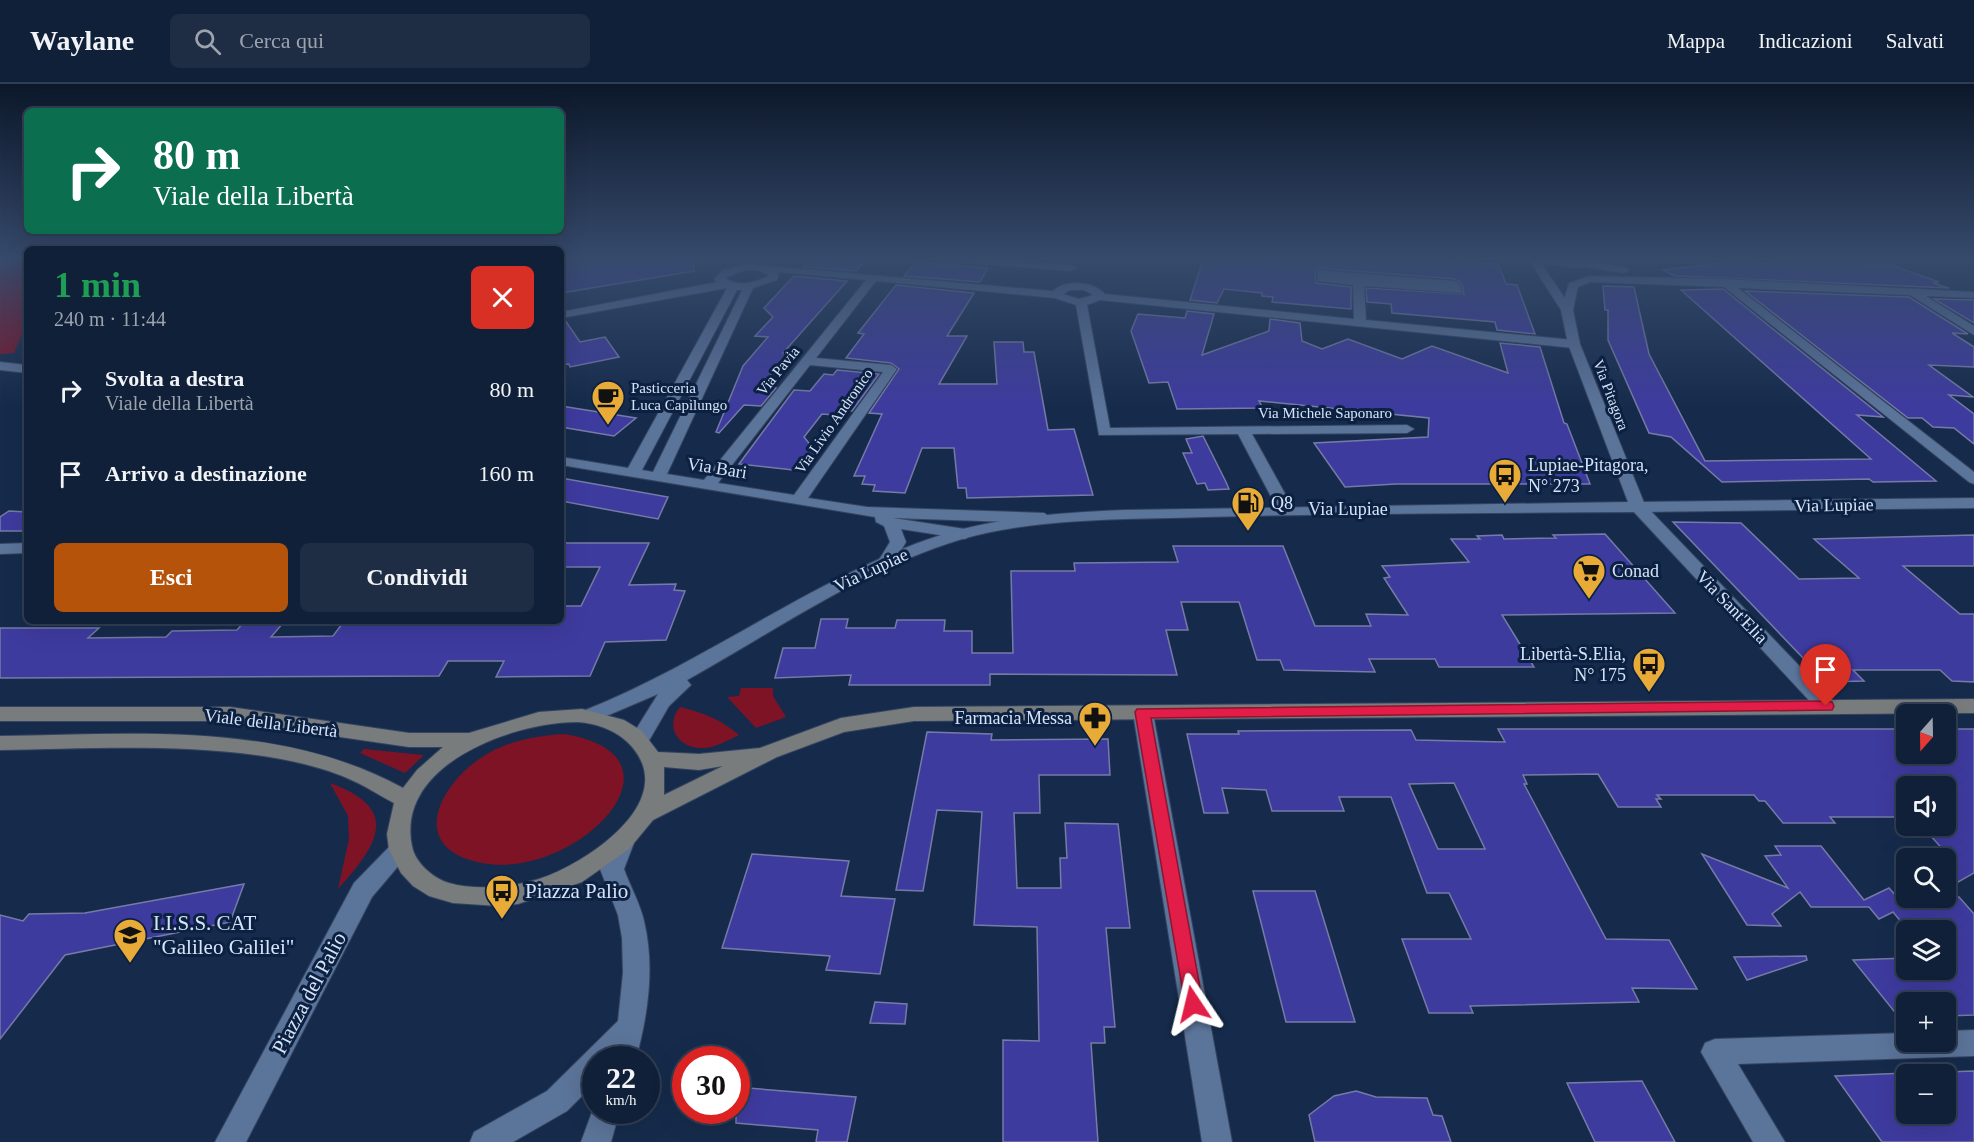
<!DOCTYPE html>
<html lang="it">
<head>
<meta charset="utf-8">
<style>
  :root { --surface:#102039; --page:#1e2d44; --text:#f1f3f6; --muted:#9ca3ae; --line:#303e53; --accent:#b45309 }
  body { margin:0; font-family:"Times New Roman",serif; background:var(--page); color:var(--text); height:100vh; display:flex; flex-direction:column; font-size:22px; white-space:nowrap }
  * { box-sizing:border-box; margin:0 }
  p { font-size:20px; color:var(--muted) }
  .icon { flex:none; width:33px; height:33px; fill:none; stroke:currentColor; stroke-width:2; stroke-linecap:round; stroke-linejoin:round }
  .map { position:relative; flex:1; overflow:hidden }
  .sheet { position:absolute; left:24px; top:162px; width:540px; height:378px; display:flex; flex-direction:column; background:var(--surface); border-radius:9px; box-shadow:0 6px 24px #0002,0 0 0 2px var(--line) }
  .sheet>* { flex:none }
  .top-card { position:absolute; left:24px; top:24px; width:540px; height:126px; border-radius:9px; box-shadow:0 6px 24px #0002,0 0 0 2px var(--line); background:#0b6e4f; color:#fff; overflow:hidden }
  .needle { width:39px; rotate:200deg }
  .controls { position:absolute; left:1896px; top:620px; display:grid; gap:12px }
  .controls a { display:grid; place-items:center; width:60px; height:60px; border-radius:9px; background:var(--surface); box-shadow:0 6px 24px #0002,0 0 0 2px var(--line); font-size:30px }
  .speed { position:absolute; left:582px; top:962px; display:flex; gap:12px; font-size:30px; font-weight:700; text-align:center }
  .speed>* { display:grid; place-content:center; width:78px; height:78px; border-radius:50%; background:var(--surface); box-shadow:0 6px 24px #0002,0 0 0 2px var(--line); line-height:1 }
  .speed small { font-size:15px; font-weight:400 }
  .speed .limit { border:9px solid #d22; background:#fff; color:#111 }
  .pin { position:absolute; display:grid; place-items:center; width:51px; height:51px; color:#fff; margin:-62px -26px; border-radius:50% 50% 50% 0; rotate:-45deg; box-shadow:0 0 6px #0007 }
  .pin .icon { rotate:45deg }
  .me { position:absolute; width:66px; margin:-33px; rotate:350deg; stroke-linejoin:round; filter:drop-shadow(0 0 4px #0008) }
  .turn { display:flex; align-items:center; gap:21px; height:126px; padding:0 30px; font-size:27px }
  .turn .icon { width:78px; height:78px; stroke-width:2.5 }
  .turn b { display:block; font-size:42px; line-height:51px }
  .round { display:grid; place-items:center; flex:none; width:63px; height:63px; border-radius:9px; background:var(--page) }
  .head { display:flex; align-items:center; justify-content:space-between; height:102px; padding:0 30px }
  h1 { font-size:36px; font-weight:800; line-height:45px; color:#1e9e55 }
  .cta { display:flex; gap:12px; margin-top:auto; padding:12px 30px }
  .cta a { flex:1; height:69px; border-radius:9px; background:var(--accent); color:#fff; font-size:24px; font-weight:800; line-height:69px; text-align:center }
  .cta a+a { background:var(--page); color:var(--text) }
  ul { padding:0; list-style:none }
  li { display:flex; align-items:center; gap:18px; height:84px; padding:0 30px }
  li div { flex:1 }
  li b { display:block; font-size:22px }
  li em { font-style:normal }
  header { display:flex; align-items:center; gap:36px; box-sizing:border-box; height:84px; padding:0 30px; background:var(--surface); border-bottom:2px solid var(--line) }
  header strong { font-size:28px }
  nav { display:flex; gap:33px; margin-inline-start:auto; font-size:21px }
  .search { width:420px; height:54px; background:var(--page); display:flex; align-items:center; gap:15px; box-sizing:border-box; padding:0 21px; border-radius:9px; color:var(--muted); font-size:22px }
  .map>svg:first-child { display:block }
</style>
</head>
<body>
<header>
<strong>Waylane</strong>
<div class="search"><svg class="icon" aria-label="search" viewBox="0 0 24 24"><circle cx="10" cy="10" r="6"/><path d="M15 15l6 6"/></svg>Cerca qui</div>
<nav><a>Mappa</a><a>Indicazioni</a><a>Salvati</a></nav>
</header>
<div class="map">
<svg width="1974" height="1058" viewBox="0 0 1974 1058">
  <rect width="100%" height="100%" fill="#162b4c"/>
  <!-- green -->
  <g fill="#7e1325">
    <path d="M0,176H27V238L14,269L0,270Z"/>
    <path d="M741,604H773V612L786,633L756,644L727,613L739,612Z"/>
    <path d="M680,623C704,629 720,635 739,651C728,656 715,664 703,664C678,665 664,642 680,623Z"/>
    <path d="M564,650C699,672 576,797 482,779C408,765 437,703 482,673C506,657 535,652 564,650Z"/>
    <path d="M364,665L423,671V672L405,689L360,669Z"/>
    <path d="M330,699C402,725 378,761 338,805L349,755L348,732Z"/>
  </g>
  <!-- building -->
  <g fill="#3e3b9f" stroke="#757ba6" stroke-width="1.5" fill-rule="evenodd">
    <path d="M561,176H693L694,187L561,209Z"/>
    <path d="M810,176H866L856,187L803,183Z"/>
    <path d="M1203,176H1419L1495,180L1499,182L1506,200L1517,201L1535,250L1497,246L1495,238L1392,229L1391,220L1367,218L1366,204L1464,210L1462,200L1455,195L1317,184L1315,186L1316,199L1351,203V225L1272,218L1273,213L1262,212V209L1224,205L1217,219L1190,216Z"/>
    <path d="M1746,176L1760,180L1799,176H1855L1872,182L1888,180L1939,198L1933,199L1949,204L1675,192L1663,186Z"/>
    <path d="M915,178L964,182L988,184L980,198L904,192Z"/>
    <path d="M794,192L847,197L783,269H789L760,303L776,304L761,322L744,321L719,349L716,348L743,282L768,253L755,252L773,233L764,224Z"/>
    <path d="M896,201L974,209L947,252H967L939,300H997L994,258H1023L1024,268H1034L1048,346L1074,345L1093,411L967,414L966,404H958L954,364H922L905,409L873,407L875,401L862,400L865,392H854L882,330L869,329L899,285L891,279L846,274L864,250L858,249Z"/>
    <path d="M1603,202L1634,203L1649,270L1705,377L1871,375L1681,206L1723,205L1883,333L1857,331L1936,397L1873,398L1869,395L1722,398L1671,353L1649,349L1608,256V226H1605Z"/>
    <path d="M1745,207L1909,213L1968,250L1952,249L1974,263V283L1929,281L1973,313L1949,311L1974,330V360L1954,344L1933,343L1922,334H1908Z"/>
    <path d="M1934,215L1974,216V239Z"/>
    <path d="M1187,227L1214,230L1202,271L1269,247L1270,235L1300,239L1302,257L1322,265L1348,255L1402,275L1432,262L1508,289L1500,259L1540,263L1564,339L1567,340L1590,400H1396L1345,403L1314,359L1428,353L1429,334L1259,317L1263,324L1177,325L1168,298L1149,299L1131,247L1138,230L1185,234Z"/>
    <path d="M561,236H565L580,258L605,253L619,273L570,283L569,280L561,281Z"/>
    <path d="M837,286L879,290L852,327L838,325L834,331L822,330L804,353L816,368L802,387L739,380L794,306L810,307L824,290L833,291Z"/>
    <path d="M561,322L636,334L614,352L561,343Z"/>
    <path d="M1203,352L1226,398L1229,405L1208,406L1205,399L1197,400L1183,369H1192L1186,355Z"/>
    <path d="M561,394L668,413L658,435L561,417Z"/>
    <path d="M9,427L27,428V447H0V433Z"/>
    <path d="M1673,438L1741,439L1799,495L1859,494L1814,455L1974,451V482H1903L1960,530H1974V598L1952,597L1940,586H1853L1864,597L1826,598Z"/>
    <path d="M1605,450L1675,529L1502,531L1534,583H1439L1435,575H1369L1375,588L1284,586L1280,576H1257L1239,518H1181L1188,546H1166L1177,591L990,590V601H849L851,591L775,594L783,564H815L821,535H848L846,544H895L897,536H945L944,547H972V569H1013L1011,487H1075L1074,479L1178,478L1173,462H1283L1315,542H1371L1366,530L1408,531L1384,494L1390,493L1382,482L1469,478L1451,455H1480L1477,452L1502,451L1504,455L1556,454L1553,451Z"/>
    <path d="M561,459H649L629,501L676,500L674,506L685,507L666,556L605,558L590,592L496,593L504,577H448L439,592L0,594V544H99L88,554L166,553L172,547L237,546L244,538H284L271,553L333,552L342,540L416,539L418,537H561V522H581L600,483H561Z"/>
    <path d="M1498,645H1906V669H1946V645H1974V789L1946,805V769L1921,741H1946V702H1906V733H1830L1835,739H1783L1765,717H1759L1754,711H1657L1661,715H1656L1661,723H1618L1598,690L1523,691L1527,700H1524L1606,855L1669,856L1697,905L1632,904L1639,918L1470,922L1473,929H1429L1402,855H1471L1449,809H1427L1391,713H1339L1344,727H1272L1266,706L1222,704L1228,729H1204L1187,650H1239L1238,647L1411,646L1416,656L1505,658ZM1454,699L1485,765H1438L1409,700Z"/>
    <path d="M927,648L992,650L991,656L1108,655L1110,691H1039L1040,729H1014L1017,804H1061L1060,774H1067L1065,739L1118,740L1130,844H1106L1115,943H1104L1105,959H1091L1098,1058H1003V956L1039,957L1037,843L974,841L982,728L937,726L923,807L896,806Z"/>
    <path d="M1775,762H1821L1864,816L1889,804L1897,813H1959L1974,830V931L1946,932V918H1906V942L1853,876L1906,874V885H1946V846H1908L1893,828L1879,835L1869,823H1811L1800,808L1772,830L1781,842L1747,841L1702,770L1788,804L1765,772L1781,771Z"/>
    <path d="M752,770L849,777L841,812L895,815L880,890L826,886L830,872L722,864Z"/>
    <path d="M244,800L230,838L65,871L0,955V831L23,837L29,830L85,829Z"/>
    <path d="M1253,807H1315L1355,938H1286Z"/>
    <path d="M1806,872L1807,876L1747,896L1734,873Z"/>
    <path d="M875,918L907,920L905,940L870,939Z"/>
    <path d="M1974,987V1058H1882L1835,992L1906,989V1029H1946V988Z"/>
    <path d="M1642,997L1675,1058H1595L1567,999Z"/>
    <path d="M736,1003L856,1013L847,1058H816L818,1046L736,1039Z"/>
    <path d="M1356,1007L1376,1013L1427,1014L1433,1031L1442,1032L1451,1058H1315L1309,1031L1334,1012Z"/>
  </g>
  <g fill="none" stroke-linecap="round" stroke-linejoin="round">
    <!-- minor casing -->
    <g stroke="#354561" stroke-width="2">
      <g id="minor">
        <path d="M965,176H1004L1072,181L1077,184L1072,187L970,179Z"/>
        <path d="M1585,177L1624,183L1629,186L1624,189L1581,182V178Z"/>
        <path d="M745,180L1053,207C1066,195 1093,197 1105,210L1354,235L1353,201L1318,197L1317,186L1455,197L1460,200L1462,209L1364,202L1366,236L1574,256L1580,260L1574,264L1100,216L1087,221L1110,344L1407,341L1414,345L1407,349L1252,350L1294,426L1286,431L1278,426L1238,350L1099,351L1076,221L1055,214L876,197L816,274L891,281L897,285L808,414L867,423L1044,429L1052,434L1044,439L893,434L965,445L973,450L965,455L901,445L906,458L891,483L885,484L877,479L890,458L884,442L876,438L875,433L561,381V373L628,384L727,204L561,234V228L717,198L714,195L723,186ZM745,186H757L769,191C756,199 738,203 725,194ZM779,188L866,196L704,396L667,390L753,204L777,196ZM737,206H742L653,388L642,386ZM1070,206H1084L1093,211L1079,215L1063,210ZM810,281L883,288L794,411L718,399Z"/>
        <path d="M1590,192L1724,195L1974,208V214L1926,212L1974,242V251L1910,211L1738,204L1974,388V400L1969,398L1724,203L1591,198L1578,203L1573,226L1563,228L1561,226L1569,199Z"/>
        <path d="M0,278L27,281V289L0,286Z"/>
        <path d="M1974,414V424L1638,428L1630,423L1638,418Z"/>
        <path d="M27,459V469L0,470V460Z"/>
        <path d="M1143,622L1150,624L1153,629L1232,1058H1202L1133,629L1136,624Z"/>
        <path d="M622,750L630,753L634,759L624,785C630,802 640,819 644,837C655,883 648,930 636,975H596V998L567,1027L513,1058H470L474,1048L547,1007L618,937L623,889L622,854L618,831L600,785L614,753Z"/>
        <path d="M399,758L407,761L411,767L372,813L246,1058H215L354,799L391,761Z"/>
        <path d="M1974,946V972L1738,980L1785,1058H1753L1701,968L1705,959L1715,955L1906,949V957H1946V947Z"/>
        <path d="M596,1017V1026H620L611,1058H581Z"/>
      </g>
    </g>
    <!-- tertiary casing -->
    <g stroke="#354561" stroke-width="2">
      <path id="tertiary" d="M1529,176H1602L1579,184L1541,179L1573,226L1580,260L1645,421L1833,617L1836,622L1833,627H1819L1634,428C1490,429 1347,429 1204,433C1123,436 1037,433 959,456C861,486 775,547 687,596L691,601L669,622L647,660L640,662L633,660L630,655L658,610L590,639L583,637L580,632L583,627C699,581 799,505 915,460C982,434 1054,429 1125,426L1628,418L1568,260L1561,226Z"/>
    </g>
    <!-- secondary casing -->
    <g stroke="#354561" stroke-width="2">
      <path id="secondary" d="M1974,615V629L914,637L844,648L777,673L653,736L629,765L582,798L518,820L499,822L453,819L429,812L413,802L401,789L389,766L387,750L394,719C382,713 370,705 358,699C265,653 103,665 0,666V652C134,650 281,637 403,704L417,686L443,663H409L230,637H0V623H230L409,649H469L539,628L582,625L624,636L642,647L658,668L699,670L760,664L841,634L914,623ZM577,638C598,639 620,648 633,664C679,720 583,781 539,795C513,803 476,807 449,799C433,794 415,779 412,762C395,680 514,638 577,638ZM723,682L664,711V683L699,686Z"/>
    </g>
    <!-- minor -->
    <use href="#minor" fill="#5b7499" fill-rule="evenodd"/>
    <!-- tertiary -->
    <use href="#tertiary" fill="#5b7499" fill-rule="evenodd"/>
    <!-- secondary -->
    <use href="#secondary" fill="#797c7d" fill-rule="evenodd"/>
  </g>
  <!-- sky -->
  <linearGradient id="sky" x2="0" y2="1"><stop stop-color="#0c182a"/><stop offset="0.54" stop-color="#364a6c"/><stop offset="1" stop-color="#364a6c" stop-opacity="0"/></linearGradient>
  <rect width="1974" height="324" fill="url(#sky)"/>
  <!-- route -->
  <path fill="#e11d48" stroke="#92132f" stroke-width="1.5" d="M1826,617L1832,618L1834,622L1832,626L1151,634L1203,920L1200,926L1193,929L1186,926L1135,628L1137,625Z"/>
  <!-- icons -->
  <defs>
    <g id="cafe-pin" transform="scale(1.725)"><path d="M0 17L-7.5 6A9.5 9.5 0 1 1 7.5 6Z" fill="#e9ab38" stroke="#0c2141"/><path d="M-5.5-4.5H6V0H3Q3 3.5 0 3.5H-2.5Q-5.5 3.5-5.5 0ZM3-3.2v2h1.7v-2ZM-6 4.5H4V6H-6Z" fill="#111"/></g>
    <g id="bus-pin" transform="scale(1.725)"><path d="M0 17L-7.5 6A9.5 9.5 0 1 1 7.5 6Z" fill="#e9ab38" stroke="#0c2141"/><path d="M-5-6H5V4H4V6H2V4H-2V6H-4V4H-5ZM-3.5-4V0h7V-4ZM-3.5 1.2v1.5H-2V1.2ZM2 1.2v1.5H3.5V1.2Z" fill="#111"/></g>
    <g id="fuel-pin" transform="scale(1.725)"><path d="M0 17L-7.5 6A9.5 9.5 0 1 1 7.5 6Z" fill="#e9ab38" stroke="#0c2141"/><path d="M-5.5-6h7V0h2V4h1.3V-2.5L3-4.5l.8-.8L6-3V5H2.5V1h-1V6h-7ZM-4.2-4.7v3.2H.2V-4.7Z" fill="#111"/></g>
    <g id="supermarket-pin" transform="scale(1.725)"><path d="M0 17L-7.5 6A9.5 9.5 0 1 1 7.5 6Z" fill="#e9ab38" stroke="#0c2141"/><path d="M-6-5.5h2.5l.6 2H6L4.5 2H-2.5L-4.4-4H-6ZM-1.5 3.2a1.3 1.3 0 1 0 .1 0ZM3 3.2a1.3 1.3 0 1 0 .1 0Z" fill="#111"/></g>
    <g id="pharmacy-pin" transform="scale(1.725)"><path d="M0 17L-7.5 6A9.5 9.5 0 1 1 7.5 6Z" fill="#e9ab38" stroke="#0c2141"/><path d="M-2-6h4v4h4v4h-4v4h-4v-4h-4v-4h4Z" fill="#111"/></g>
    <g id="school-pin" transform="scale(1.725)"><path d="M0 17L-7.5 6A9.5 9.5 0 1 1 7.5 6Z" fill="#e9ab38" stroke="#0c2141"/><path d="M0-5L7-2L0 1L-7-2ZM-4 1L0 2.5L4 1V4Q0 6-4 4Z" fill="#111"/></g>
  </defs>
  <g fill-rule="evenodd">
    <use href="#cafe-pin" x="608" y="313"/>
    <use href="#bus-pin" x="1505" y="391"/>
    <use href="#fuel-pin" x="1248" y="419"/>
    <use href="#supermarket-pin" x="1589" y="487"/>
    <use href="#bus-pin" x="1649" y="580"/>
    <use href="#pharmacy-pin" x="1095" y="634"/>
    <use href="#bus-pin" x="502" y="807"/>
    <use href="#school-pin" x="130" y="851"/>
  </g>
  <g text-anchor="middle" dominant-baseline="central" stroke-width="6" stroke-linejoin="round" paint-order="stroke">
    <!-- far-street labels -->
    <g font-size="15" fill="#d6e4f9" stroke="#0c2141">
      <text transform="translate(778 287) rotate(-51)">Via Pavia</text>
      <text transform="translate(1611 311) rotate(69)">Via Pitagora</text>
      <text x="1325" y="329">Via Michele Saponaro</text>
      <text transform="translate(834 337) rotate(-55)">Via Livio Andronico</text>
    </g>
    <!-- far-poi labels -->
    <g font-size="15" fill="#d6e4f9" stroke="#0c2141" text-anchor="start">
      <text x="631" y="304">Pasticceria<tspan x="631" dy="17">Luca Capilungo</tspan></text>
    </g>
    <!-- poi labels -->
    <g font-size="18" fill="#d6e4f9" stroke="#0c2141" text-anchor="start">
      <text x="1528" y="381">Lupiae-Pitagora,<tspan x="1528" dy="21">N° 273</tspan></text>
      <text x="1271" y="419">Q8</text>
      <text x="1612" y="487">Conad</text>
      <text x="1626" y="570" text-anchor="end">Libertà-S.Elia,<tspan x="1626" dy="21">N° 175</tspan></text>
      <text x="1072" y="634" text-anchor="end">Farmacia Messa</text>
    </g>
    <!-- street labels -->
    <g font-size="18" fill="#d6e4f9" stroke="#0c2141">
      <text transform="translate(717 384) rotate(9)">Via Bari</text>
      <text transform="translate(1834 421) rotate(-1)">Via Lupiae</text>
      <text x="1348" y="425">Via Lupiae</text>
      <text transform="translate(871 486) rotate(-25)">Via Lupiae</text>
      <text transform="translate(1732 523) rotate(46)">Via Sant'Elia</text>
      <text transform="translate(271 639) rotate(7)">Viale della Libertà</text>
    </g>
    <!-- near-poi labels -->
    <g font-size="21" fill="#d6e4f9" stroke="#0c2141" text-anchor="start">
      <text x="525" y="807">Piazza Palio</text>
      <text x="153" y="839">I.I.S.S. CAT<tspan x="153" dy="24">"Galileo Galilei"</tspan></text>
    </g>
    <!-- near-street labels -->
    <g font-size="21" fill="#d6e4f9" stroke="#0c2141">
      <text transform="translate(309 909) rotate(-62)">Piazza del Palio</text>
    </g>
  </g>
</svg>
<div class="controls">
<a><svg class="needle" viewBox="-14 -14 28 28"><path d="M0-13l5 13h-10z" fill="#e53935"/><path d="M0 13l5-13h-10z" fill="#9ca3ae"/></svg></a>
<a><svg class="icon" aria-label="sound" viewBox="0 0 24 24"><path d="M4 9h4l5-4v14l-5-4H4zM17 9q2 3 0 6"/></svg></a>
<a><svg class="icon" aria-label="search" viewBox="0 0 24 24"><circle cx="10" cy="10" r="6"/><path d="M15 15l6 6"/></svg></a>
<a><svg class="icon" aria-label="layers" viewBox="0 0 24 24"><path d="M12 4l9 5-9 5-9-5zM3 14l9 5 9-5"/></svg></a>
<a>+</a>
<a>−</a>
</div>
<div class="speed"><div>22<small>km/h</small></div><div class="limit">30</div></div>
<div class="pin" style="left:1826px;top:622px;background:#d93025"><svg class="icon" aria-label="arrive" viewBox="0 0 24 24"><path d="M6 21V4h12l-3 4 3 4H6"/></svg></div>
<svg class="me" style="left:1193px;top:920px" viewBox="-20 -20 40 40"><path d="M0-17L14 15 0 8-14 15z" fill="#e11d48" stroke="#fff" stroke-width="4"/></svg>
<div class="top-card">
<div class="turn"><svg class="icon" aria-label="right" viewBox="0 0 24 24"><path d="M7 20v-9h11M14 6l5 5-5 5"/></svg><div><b>80 m</b>Viale della Libertà</div></div>
</div>
<section class="sheet">
<div class="head"><div><h1>1 min</h1><p>240 m · 11:44</p></div><a class="round" style="background:#d93025;color:#fff"><svg class="icon" aria-label="close" viewBox="0 0 24 24"><path d="M6 6l12 12M18 6L6 18"/></svg></a></div>
<ul>
<li><svg class="icon" aria-label="right" viewBox="0 0 24 24"><path d="M7 20v-9h11M14 6l5 5-5 5"/></svg><div><b>Svolta a destra</b><p>Viale della Libertà</p></div><em>80 m</em></li>
<li><svg class="icon" aria-label="arrive" viewBox="0 0 24 24"><path d="M6 21V4h12l-3 4 3 4H6"/></svg><div><b>Arrivo a destinazione</b></div><em>160 m</em></li>
</ul>
<div class="cta"><a>Esci</a><a>Condividi</a></div>
</section>
</div>
</body>
</html>
